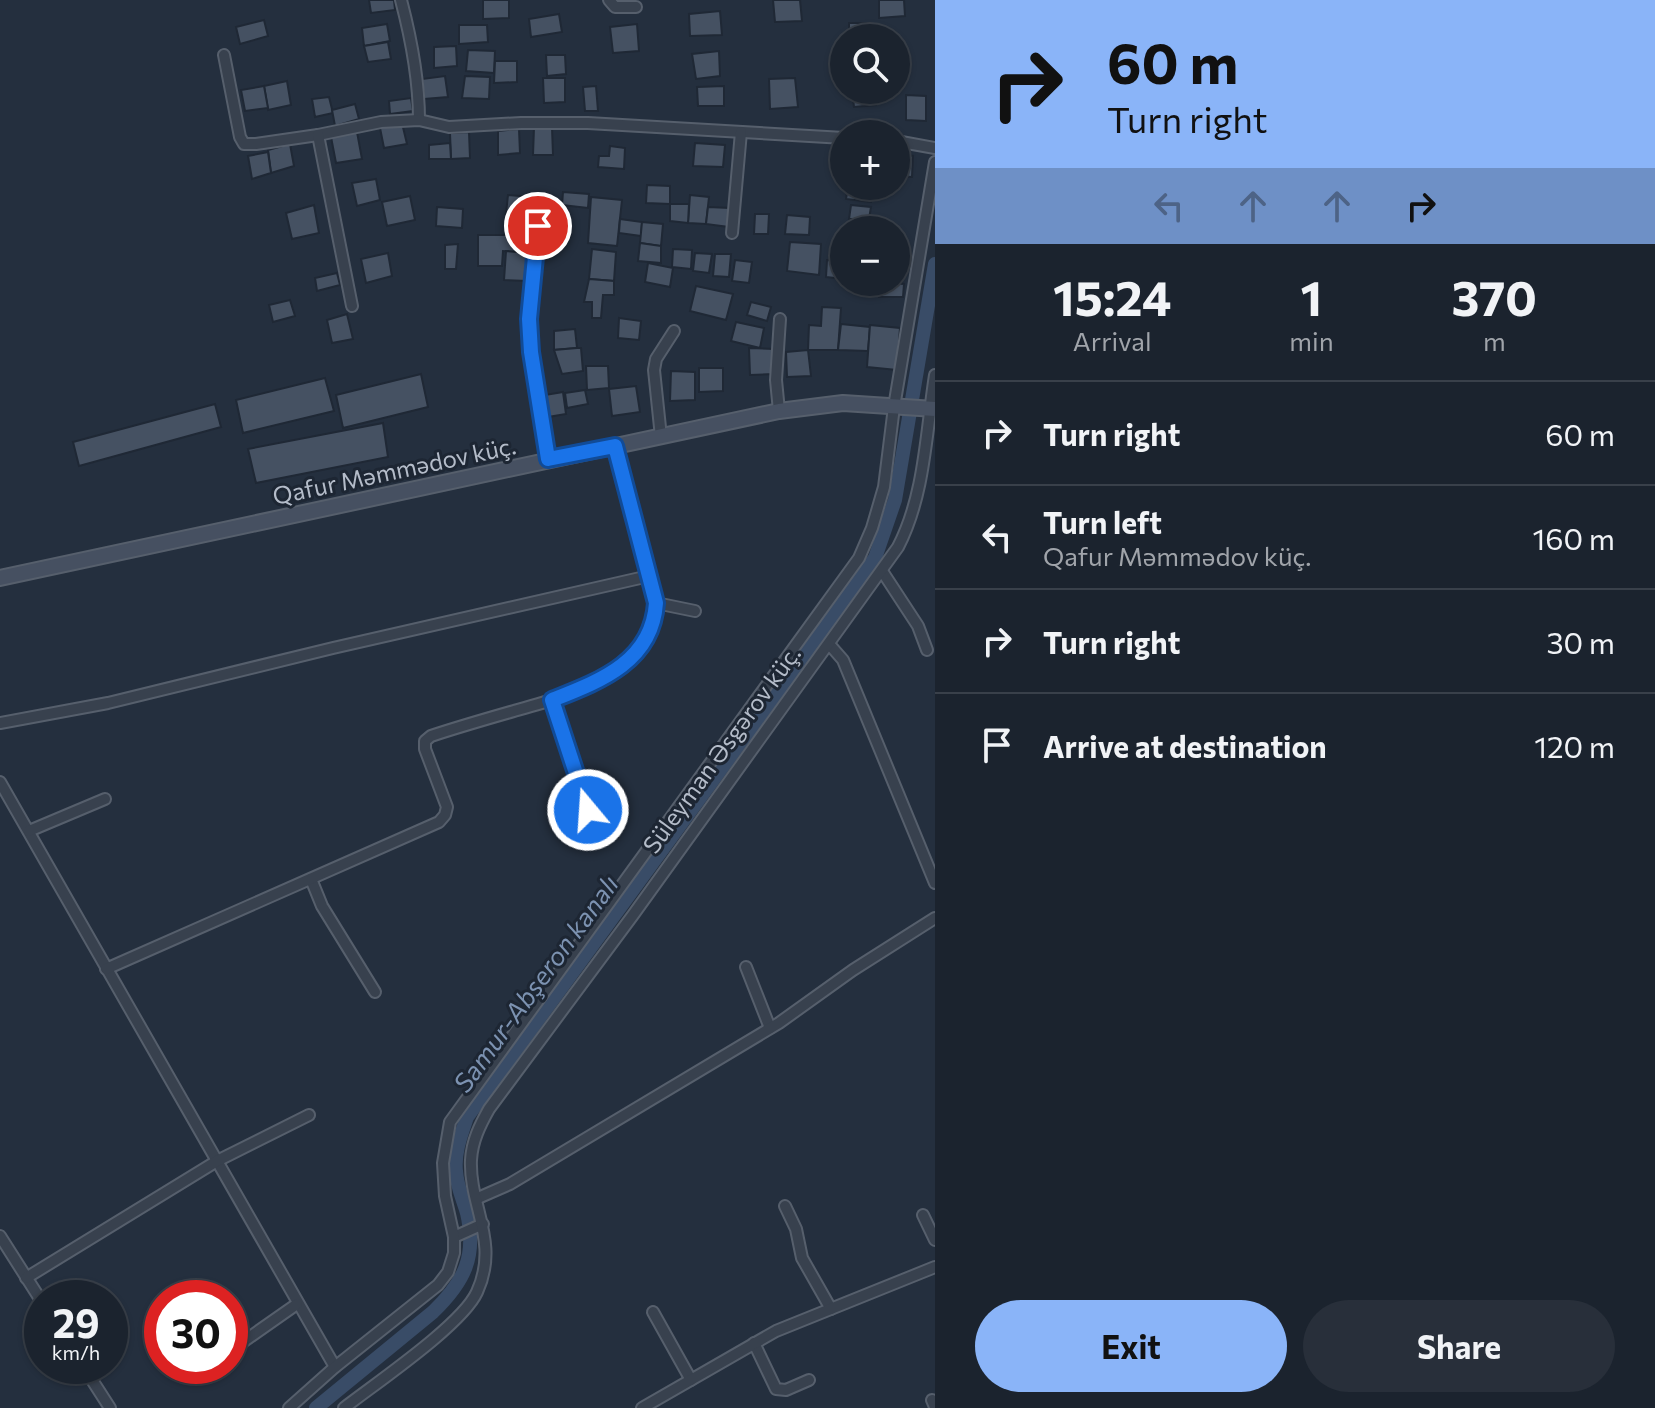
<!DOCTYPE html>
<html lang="en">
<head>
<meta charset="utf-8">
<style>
  :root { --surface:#1b232e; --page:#282f3a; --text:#f1f3f6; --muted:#a0a4aa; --line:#39404a; --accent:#8ab4f8 }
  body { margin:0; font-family:Commissioner,sans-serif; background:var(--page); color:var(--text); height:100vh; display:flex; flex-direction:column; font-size:30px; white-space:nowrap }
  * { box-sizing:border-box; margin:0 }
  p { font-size:26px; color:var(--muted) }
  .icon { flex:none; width:44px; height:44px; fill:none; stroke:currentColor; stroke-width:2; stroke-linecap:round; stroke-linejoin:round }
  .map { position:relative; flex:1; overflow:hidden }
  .drawer { display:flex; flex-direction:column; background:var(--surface); width:720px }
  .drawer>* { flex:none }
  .hud { background:#8ab4f8; color:#111; overflow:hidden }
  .controls { position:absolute; left:830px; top:24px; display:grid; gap:16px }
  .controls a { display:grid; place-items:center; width:80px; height:80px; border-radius:50%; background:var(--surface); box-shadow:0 2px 6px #0004,0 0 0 2px var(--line); font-size:40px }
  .speed { position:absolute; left:24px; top:1280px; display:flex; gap:16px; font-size:40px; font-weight:700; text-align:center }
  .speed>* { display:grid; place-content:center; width:104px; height:104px; border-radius:50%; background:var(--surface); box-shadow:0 2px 6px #0004,0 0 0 2px var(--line); line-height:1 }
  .speed small { font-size:20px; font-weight:400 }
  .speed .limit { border:12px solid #d22; background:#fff; color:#111 }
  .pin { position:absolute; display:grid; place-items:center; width:68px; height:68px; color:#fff; margin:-34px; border:4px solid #fff; border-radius:50%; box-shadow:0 2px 8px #0007 }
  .me { position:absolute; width:88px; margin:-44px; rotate:342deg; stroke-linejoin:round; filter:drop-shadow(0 0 6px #0008) }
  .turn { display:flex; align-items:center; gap:28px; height:168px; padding:0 40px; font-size:36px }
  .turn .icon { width:104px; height:104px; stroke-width:2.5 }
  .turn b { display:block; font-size:56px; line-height:68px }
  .lanes { display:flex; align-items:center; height:76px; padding:0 40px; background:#0003; justify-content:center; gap:40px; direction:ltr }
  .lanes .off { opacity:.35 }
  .eta { display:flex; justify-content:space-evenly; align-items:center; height:136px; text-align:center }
  .eta b { font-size:48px; font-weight:700; line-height:56px }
  .button { display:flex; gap:16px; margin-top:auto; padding:16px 40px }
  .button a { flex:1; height:92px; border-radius:48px; background:var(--accent); color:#111; font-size:32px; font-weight:700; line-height:92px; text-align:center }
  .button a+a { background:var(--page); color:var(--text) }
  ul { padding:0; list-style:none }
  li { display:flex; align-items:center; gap:24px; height:104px; padding:0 40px; border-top:2px solid var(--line) }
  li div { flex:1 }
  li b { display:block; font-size:30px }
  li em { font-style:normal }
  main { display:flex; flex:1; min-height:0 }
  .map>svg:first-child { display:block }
</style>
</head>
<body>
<main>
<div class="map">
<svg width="935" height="1408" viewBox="0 0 935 1408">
  <rect width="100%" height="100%" fill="#242f3e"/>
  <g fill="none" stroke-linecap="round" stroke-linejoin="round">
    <!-- canal -->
    <path stroke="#394c67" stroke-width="14" d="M316,1408L433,1312C464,1282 477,1257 467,1213C463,1199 457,1187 456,1171C454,1153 461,1135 467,1117L875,558L895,500L935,264"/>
  </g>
  <!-- building -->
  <g fill="#455162" stroke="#1f2835" stroke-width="2">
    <path d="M369,0H394L395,10L371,13Z"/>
    <path d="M483,0H509V18L483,19Z"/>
    <path d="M773,0H800L802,21L775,22Z"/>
    <path d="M879,0H904L905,16L879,18Z"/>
    <path d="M720,11L722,35L690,36L689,14Z"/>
    <path d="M559,14L562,32L531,37L529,19Z"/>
    <path d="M264,20L268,36L240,44L236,27Z"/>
    <rect x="849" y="23" width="22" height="13"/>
    <path d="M387,24L390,41L364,46L362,28Z"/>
    <path d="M637,24L639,51L613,53L610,27Z"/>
    <path d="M459,25H487L488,42L459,44Z"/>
    <path d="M388,42L391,59L368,62L364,46Z"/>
    <path d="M456,46L457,66L434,68V47Z"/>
    <path d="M468,50L495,51L494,73L466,71Z"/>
    <path d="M719,51L720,76L696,79L692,54Z"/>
    <path d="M546,55H565L566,74L547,76Z"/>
    <path d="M495,61H517V82L494,83Z"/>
    <path d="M445,76L448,97L424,99L422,79Z"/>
    <path d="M465,76L490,77L489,99L462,98Z"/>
    <path d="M543,78H565V102L544,103Z"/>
    <path d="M795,78L798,107L770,109L769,79Z"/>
    <path d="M287,81L291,105L268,110L264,86Z"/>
    <path d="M264,86L268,108L245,111L241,90Z"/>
    <path d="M596,86L598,111H585L583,87Z"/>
    <path d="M724,86V106H698L697,87Z"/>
    <path d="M852,90H876V105L854,107Z"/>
    <path d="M906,95L926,96V121L906,120Z"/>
    <path d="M329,97L333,113L315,117L312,99Z"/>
    <path d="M411,98L413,111L390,114L389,101Z"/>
    <path d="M355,104L359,119L335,126L332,110Z"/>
    <path d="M402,123L407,144L384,148L380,128Z"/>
    <path d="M534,127H552L553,155H533Z"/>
    <path d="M519,129L520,153L498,155V131Z"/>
    <path d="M357,132L362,159L336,163L331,137Z"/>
    <path d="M469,132L470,158L451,159L450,133Z"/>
    <path d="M450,143L451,159H429V145Z"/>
    <path d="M695,143L725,145L723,167L693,166Z"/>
    <path d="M290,144L294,166L271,173L268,150Z"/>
    <path d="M610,146L625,148L624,169L598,167L599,156H609Z"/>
    <path d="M268,152L271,173L252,179L248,156Z"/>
    <path d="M896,154L913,156L912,177L896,176Z"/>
    <path d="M376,179L380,200L357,206L352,183Z"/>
    <path d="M647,185L670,186V204L646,203Z"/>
    <path d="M848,186H873L871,202L846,199Z"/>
    <path d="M563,192L589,194L588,208L562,205Z"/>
    <path d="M508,195L532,197L531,214H506Z"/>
    <path d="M690,195L709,197L706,224L688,223Z"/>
    <path d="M410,196L415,220L387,226L382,202Z"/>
    <path d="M591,197L622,200L617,246L588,243Z"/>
    <path d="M670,204H689L688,223L670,221Z"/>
    <path d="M314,205L319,233L292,239L286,213Z"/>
    <path d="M851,205L871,207L869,219H849Z"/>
    <path d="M437,207L463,209L462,228L436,226Z"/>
    <path d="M708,207L730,208L729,227L706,224Z"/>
    <path d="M755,214H769L768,234H754Z"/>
    <path d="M787,215L810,217L809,235L785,234Z"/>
    <path d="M620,219L642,222L641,236L619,233Z"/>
    <path d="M642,222L663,224L661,246L640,243Z"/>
    <path d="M478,235H515V252L503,251L502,266H478Z"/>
    <path d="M790,242L821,244L819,275L787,271Z"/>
    <path d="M640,243L661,246V263L638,261Z"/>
    <path d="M458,244L456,269H445V245Z"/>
    <path d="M592,249L616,252L614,281L589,279Z"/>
    <path d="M673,249L692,250L691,269L672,267Z"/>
    <path d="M506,251L529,253L527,281L504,280Z"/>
    <path d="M388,253L392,276L366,283L361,259Z"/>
    <path d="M695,253L712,254L709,273L693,271Z"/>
    <path d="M715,254H731L729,277L713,276Z"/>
    <path d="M735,260L752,262L749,283L732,281Z"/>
    <path d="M827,260L844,261V279L826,277Z"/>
    <path d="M648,263L673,268L670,287L645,282Z"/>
    <path d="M337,273L340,285L317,291L315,278Z"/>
    <path d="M589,279L614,281V295H603L601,318H592V302H584Z"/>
    <path d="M879,282L904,284L903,297H879Z"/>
    <path d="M696,286L733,294L726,320L690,311Z"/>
    <path d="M290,300L295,316L273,322L269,305Z"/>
    <path d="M751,302L771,307L767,321L747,315Z"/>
    <path d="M822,307L841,308L838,350H808L809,325L821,326Z"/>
    <path d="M347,314L353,339L332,343L327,320Z"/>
    <path d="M619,318L641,321L639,340L618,338Z"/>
    <path d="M736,322L764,328L760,348L731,341Z"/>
    <path d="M841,324L870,327L868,351L838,350Z"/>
    <path d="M870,325L900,328L897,370L867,367Z"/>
    <path d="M575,329L577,348L554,350V331Z"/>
    <path d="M577,348H581L583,371L562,374L554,350Z"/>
    <path d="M749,348L774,349L773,374L750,375Z"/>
    <path d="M808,350L811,376L787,377L786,352Z"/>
    <path d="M586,366H608L609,388L587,390Z"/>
    <path d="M699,368H723V391L699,392Z"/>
    <path d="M671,371L695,372V400L670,401Z"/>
    <path d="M421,374L428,407L343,428L336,395Z"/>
    <path d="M325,378L334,411L243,433L236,400Z"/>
    <path d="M636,386L640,412L612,416L609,389Z"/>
    <path d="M585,390L588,404L567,408L565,393Z"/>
    <path d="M563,392L566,414L548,417L545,395Z"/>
    <path d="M215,404L221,427L79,466L73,442Z"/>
    <path d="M383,423L388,457L256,483L248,449Z"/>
  </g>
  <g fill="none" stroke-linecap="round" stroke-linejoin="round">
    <!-- street casing -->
    <g stroke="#565f6c" stroke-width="14">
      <g id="street">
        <path d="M401,0C411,38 419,81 419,120"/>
        <path d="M609,0L615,7H636"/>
        <path d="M224,55L240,137L244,144H256L318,135L381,122L419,120L449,127L521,123H588L844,138"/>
        <path d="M318,135L352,306"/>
        <path d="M896,141L935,148"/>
        <path d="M538,226L529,319L531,352L548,459"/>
        <path d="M732,233L741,132"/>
        <path d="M779,411L776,380L780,319"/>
        <path d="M661,437L654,370L656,359L674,331"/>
        <path d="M882,571L918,626L927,650"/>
        <path d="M656,603L695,611"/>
        <path d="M829,644L843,660L935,883"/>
        <path d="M552,700L588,810"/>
        <path d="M0,723L108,703L333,648L649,576"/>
        <path d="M0,782L335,1367"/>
        <path d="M29,831L105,799"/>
        <path d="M311,879L322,906L375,992"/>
        <path d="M746,967L770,1028"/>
        <path d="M106,969L439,822L445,815L447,807L425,749V741L431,736C458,727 486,719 514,711C571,695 651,674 656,603L615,446"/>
        <path d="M478,1198L510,1184L779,1023L853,970L935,918"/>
        <path d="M785,1206L796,1229L802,1258L831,1309"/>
        <path d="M923,1215L935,1240"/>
        <path d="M0,1236L42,1302"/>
        <path d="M454,1237L483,1224"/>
        <path d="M26,1278L217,1161L309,1115"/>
        <path d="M653,1312L691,1380"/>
        <path d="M754,1343L776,1389L786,1390L809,1380"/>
        <path d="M230,1351L297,1304"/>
        <path d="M83,1366L110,1408"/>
        <path d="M207,1366H208"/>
        <path d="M932,1400L935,1407"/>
        <path d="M289,1408L335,1367L438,1285L448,1272L454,1253V1237L445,1196L443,1163L450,1122L859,558L872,528L884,487L894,407L935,162"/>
        <path d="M344,1408C376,1383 462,1325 477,1292C500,1242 469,1206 471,1160C472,1141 480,1125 489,1109L633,915L898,547C925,495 926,432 935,375"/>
        <path d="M642,1408L776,1331L935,1267"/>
      </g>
    </g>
    <!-- secondary casing -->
    <g stroke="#565f6c" stroke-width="18">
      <path id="secondary" d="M0,578L779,411L843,403L935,409"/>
    </g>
    <!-- street -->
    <use href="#street" stroke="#38414e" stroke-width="10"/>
    <!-- secondary -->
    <use href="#secondary" stroke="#465061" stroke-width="14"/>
  </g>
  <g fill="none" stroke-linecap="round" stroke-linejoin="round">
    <!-- route casing -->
    <g stroke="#114b97" stroke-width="20">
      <path id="route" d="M538,226L529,319L531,352L548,459L615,446L656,603C652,662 600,681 552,700L588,810"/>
    </g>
    <!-- route -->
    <use href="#route" stroke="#1a73e8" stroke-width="14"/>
  </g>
  <g text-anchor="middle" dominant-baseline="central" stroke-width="6" stroke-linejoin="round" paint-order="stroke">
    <!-- street labels -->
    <g font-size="24" fill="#b4bcc9" stroke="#1d2633">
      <text transform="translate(394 470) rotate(-12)">Qafur Məmmədov küç.</text>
      <text transform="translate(721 749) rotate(-54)">Süleyman Əsgərov küç.</text>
    </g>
    <!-- water labels -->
    <g font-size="26" font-style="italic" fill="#7c92b1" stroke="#1d2633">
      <text transform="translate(535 983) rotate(-54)">Samur-Abşeron kanalı</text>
    </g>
  </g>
</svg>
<div class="controls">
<a><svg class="icon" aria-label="search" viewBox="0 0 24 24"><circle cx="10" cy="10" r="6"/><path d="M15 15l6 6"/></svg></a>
<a>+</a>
<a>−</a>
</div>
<div class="speed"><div>29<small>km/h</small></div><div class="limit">30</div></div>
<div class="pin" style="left:538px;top:226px;background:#d93025"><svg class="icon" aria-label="arrive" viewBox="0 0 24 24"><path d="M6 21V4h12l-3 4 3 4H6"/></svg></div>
<svg class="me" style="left:588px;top:810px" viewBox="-20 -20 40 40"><circle r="17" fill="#1a73e8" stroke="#fff" stroke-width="3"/><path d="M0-11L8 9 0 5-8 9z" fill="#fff"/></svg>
</div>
<section class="drawer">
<div class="hud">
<div class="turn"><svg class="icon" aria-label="right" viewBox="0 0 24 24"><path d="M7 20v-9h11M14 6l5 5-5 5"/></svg><div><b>60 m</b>Turn right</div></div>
<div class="lanes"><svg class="icon off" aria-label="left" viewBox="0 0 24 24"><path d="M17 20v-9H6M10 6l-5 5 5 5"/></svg><svg class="icon off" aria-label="ahead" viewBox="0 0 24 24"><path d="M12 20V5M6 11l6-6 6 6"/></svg><svg class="icon off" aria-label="ahead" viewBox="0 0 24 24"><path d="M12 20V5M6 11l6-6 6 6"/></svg><svg class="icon" aria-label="right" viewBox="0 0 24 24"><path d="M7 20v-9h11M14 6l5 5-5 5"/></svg></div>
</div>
<div class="eta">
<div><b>15:24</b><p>Arrival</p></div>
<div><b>1</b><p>min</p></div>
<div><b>370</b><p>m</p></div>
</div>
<ul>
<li><svg class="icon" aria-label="right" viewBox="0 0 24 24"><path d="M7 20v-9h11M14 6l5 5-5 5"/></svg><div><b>Turn right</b></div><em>60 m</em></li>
<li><svg class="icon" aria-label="left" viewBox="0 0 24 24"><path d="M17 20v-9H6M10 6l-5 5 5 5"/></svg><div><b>Turn left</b><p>Qafur Məmmədov küç.</p></div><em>160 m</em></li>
<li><svg class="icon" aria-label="right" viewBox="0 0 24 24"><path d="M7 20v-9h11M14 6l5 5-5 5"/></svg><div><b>Turn right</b></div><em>30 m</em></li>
<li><svg class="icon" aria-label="arrive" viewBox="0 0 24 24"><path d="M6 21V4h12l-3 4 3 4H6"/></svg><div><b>Arrive at destination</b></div><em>120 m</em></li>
</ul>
<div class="button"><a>Exit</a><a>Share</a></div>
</section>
</main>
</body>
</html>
